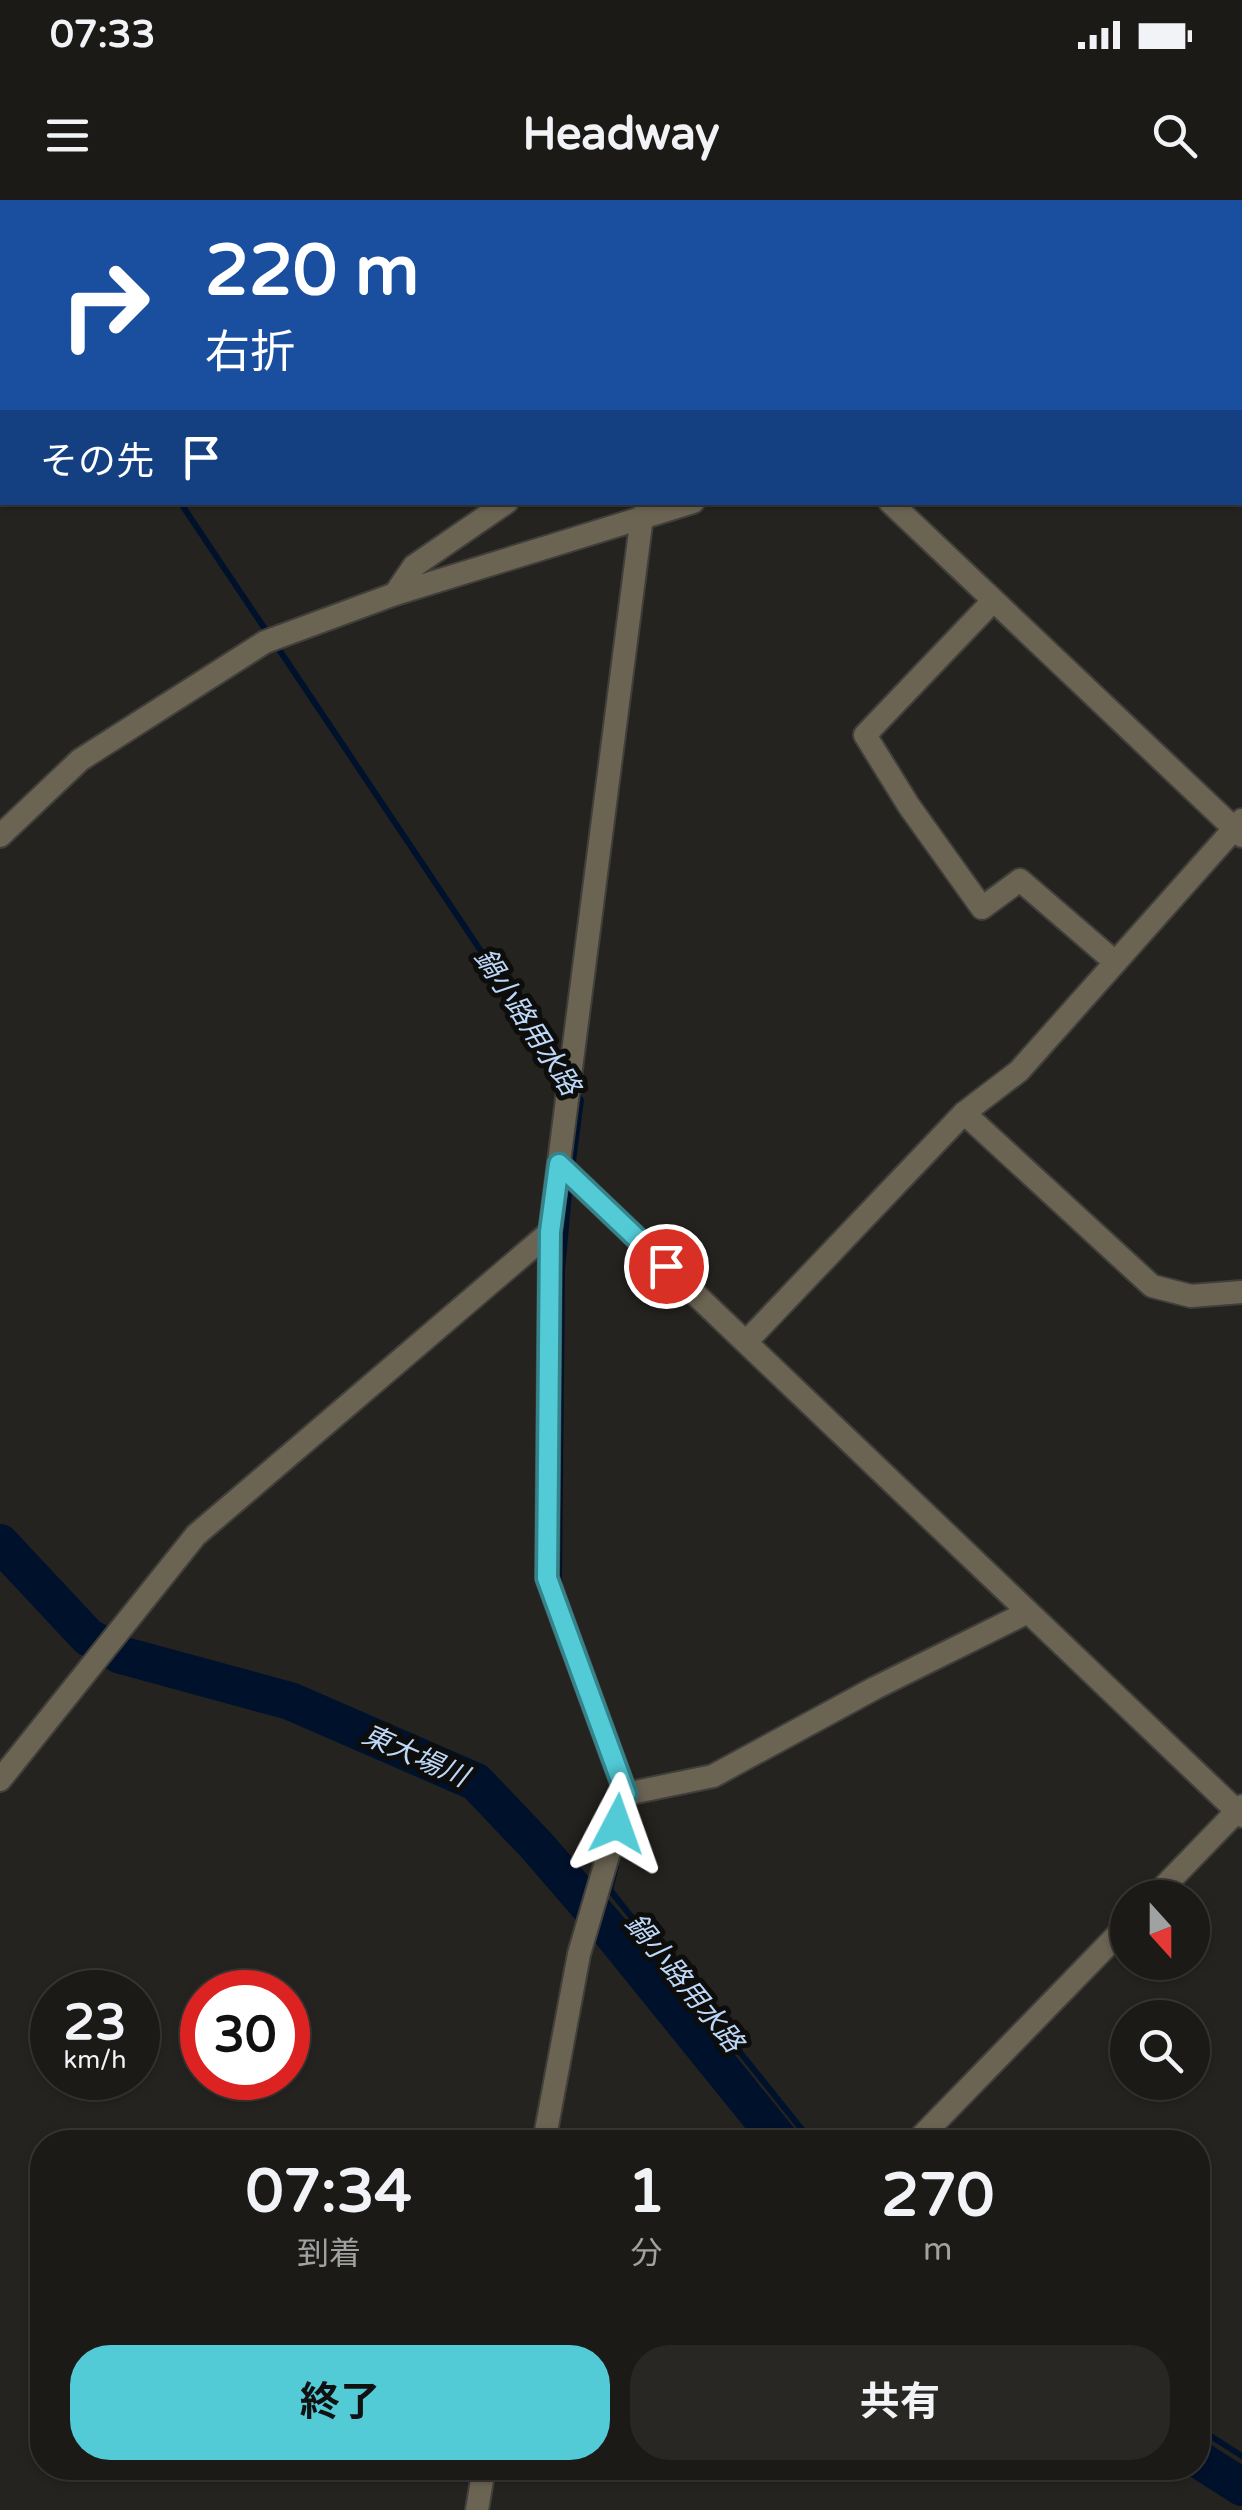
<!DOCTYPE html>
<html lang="ja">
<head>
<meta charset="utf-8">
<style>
  :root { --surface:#1c1a17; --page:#292724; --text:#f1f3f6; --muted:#a0a1a1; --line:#3a3836; --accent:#52cbd7 }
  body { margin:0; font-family:"Varela Round","Noto Sans JP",sans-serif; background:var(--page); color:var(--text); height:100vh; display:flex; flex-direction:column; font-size:38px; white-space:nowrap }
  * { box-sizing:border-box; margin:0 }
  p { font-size:32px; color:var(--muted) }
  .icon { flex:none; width:55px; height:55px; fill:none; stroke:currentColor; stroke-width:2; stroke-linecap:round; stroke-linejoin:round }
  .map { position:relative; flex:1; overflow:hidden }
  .sheet { position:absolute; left:30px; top:1930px; width:1180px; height:350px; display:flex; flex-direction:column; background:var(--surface); border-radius:40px; box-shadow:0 2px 8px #0004,0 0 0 2px var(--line) }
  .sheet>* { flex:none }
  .guide { position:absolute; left:0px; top:0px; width:1242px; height:305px; box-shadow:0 2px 8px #0004,0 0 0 2px var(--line); background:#1a4fa0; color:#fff; overflow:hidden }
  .needle { width:65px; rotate:159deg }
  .tools { position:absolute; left:1110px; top:1680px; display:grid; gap:20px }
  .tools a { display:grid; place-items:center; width:100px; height:100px; border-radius:50%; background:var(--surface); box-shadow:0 2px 8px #0004,0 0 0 2px var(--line); font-size:50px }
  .speed { position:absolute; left:30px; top:1770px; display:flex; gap:20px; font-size:50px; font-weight:700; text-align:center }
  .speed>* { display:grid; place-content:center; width:130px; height:130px; border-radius:50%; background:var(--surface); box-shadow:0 2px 8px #0004,0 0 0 2px var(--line); line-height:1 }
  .speed small { font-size:25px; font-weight:400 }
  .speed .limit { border:15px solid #d22; background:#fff; color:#111 }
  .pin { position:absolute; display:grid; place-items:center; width:85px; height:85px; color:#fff; margin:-42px; border:5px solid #fff; border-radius:50%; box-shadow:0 2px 10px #0007 }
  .me { position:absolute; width:110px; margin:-55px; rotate:4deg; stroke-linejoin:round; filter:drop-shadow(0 0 8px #0008) }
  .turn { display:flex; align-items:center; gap:35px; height:210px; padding:0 40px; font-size:45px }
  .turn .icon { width:130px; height:130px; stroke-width:2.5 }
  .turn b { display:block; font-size:70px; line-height:85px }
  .then { display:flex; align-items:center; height:95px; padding:0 40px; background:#0003; gap:20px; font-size:38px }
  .eta { display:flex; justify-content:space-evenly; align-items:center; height:170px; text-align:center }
  .eta b { font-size:60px; font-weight:700; line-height:70px }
  .primary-button { display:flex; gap:20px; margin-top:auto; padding:20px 40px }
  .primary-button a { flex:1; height:115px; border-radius:40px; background:var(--accent); color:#111; font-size:40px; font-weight:700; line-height:115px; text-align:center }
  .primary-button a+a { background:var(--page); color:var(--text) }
  .status { display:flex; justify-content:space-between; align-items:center; height:70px; padding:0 50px; background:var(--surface); direction:ltr }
  .status svg { height:28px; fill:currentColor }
  header { display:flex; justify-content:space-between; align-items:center; height:130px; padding:0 40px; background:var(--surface); font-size:45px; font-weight:700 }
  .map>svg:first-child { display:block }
</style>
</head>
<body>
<div class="status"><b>07:33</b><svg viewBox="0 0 49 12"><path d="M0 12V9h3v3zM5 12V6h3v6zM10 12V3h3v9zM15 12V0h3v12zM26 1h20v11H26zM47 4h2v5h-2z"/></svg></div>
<header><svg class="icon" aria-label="menu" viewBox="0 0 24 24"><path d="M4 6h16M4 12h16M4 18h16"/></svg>Headway<svg class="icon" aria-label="search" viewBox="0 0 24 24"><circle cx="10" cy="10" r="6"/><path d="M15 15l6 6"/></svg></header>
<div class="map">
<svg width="1242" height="2310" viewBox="0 0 1242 2310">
  <rect width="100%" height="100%" fill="#25231f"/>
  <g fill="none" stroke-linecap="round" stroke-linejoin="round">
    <!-- stream -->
    <g stroke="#00112c" stroke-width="6">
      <path d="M0,33L2,37"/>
      <path d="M180,302L269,435"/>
      <path d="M276,445L564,875"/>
      <path d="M572,969L581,900L576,894"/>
      <path d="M559,1384L562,1070L570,982"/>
      <path d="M616,1666L610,1690L812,1942"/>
      <path d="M1198,2228L1242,2256"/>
    </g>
    <!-- river -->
    <g stroke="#00112c" stroke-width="38">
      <path d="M0,1343L88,1437L121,1455L290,1501L476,1582L537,1646L607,1727L781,1942"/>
      <path d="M1198,2259L1242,2287"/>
    </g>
    <!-- minor casing -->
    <g stroke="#403f3b" stroke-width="26">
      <g id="minor">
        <path d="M426,0L428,2"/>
        <path d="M951,2L955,0"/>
        <path d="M1240,111L1242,109"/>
        <path d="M890,302L1242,636"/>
        <path d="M395,394L414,366L507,302"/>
        <path d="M993,401L865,535L909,606L982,708L1020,680L1115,762"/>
        <path d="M0,636L80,560L265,442L395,394L693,302"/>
        <path d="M964,913L1152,1086L1191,1096L1242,1092"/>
        <path d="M559,964L1242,1616"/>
        <path d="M746,1142L964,913L1019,871L1242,620"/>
        <path d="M0,1580L196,1335L550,1032"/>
        <path d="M626,1594L713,1576L875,1488L1028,1412"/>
        <path d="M1153,1698L1242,1606"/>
        <path d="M544,1942L579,1754L626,1594L547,1378L550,1032L642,316"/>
        <path d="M916,1942L1128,1724"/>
        <path d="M477,2310L484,2268"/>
      </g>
    </g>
    <!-- minor -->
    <use href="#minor" stroke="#6c6453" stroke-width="22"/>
  </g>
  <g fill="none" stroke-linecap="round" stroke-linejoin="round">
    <!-- route casing -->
    <g stroke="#35848c" stroke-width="25">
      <path id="route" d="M617,1624L626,1594L547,1378L550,1032L559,964L666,1066"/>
    </g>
    <!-- route -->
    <use href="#route" stroke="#52cbd7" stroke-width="18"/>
  </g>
  <g text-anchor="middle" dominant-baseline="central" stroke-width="10" stroke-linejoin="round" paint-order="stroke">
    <!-- water labels -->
    <g font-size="28" font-style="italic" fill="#bdd7f9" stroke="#0d0d0b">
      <text transform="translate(527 822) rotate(57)">鍋小路用水路</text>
      <text transform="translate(415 1556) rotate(24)">東大場川</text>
      <text transform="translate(684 1783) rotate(51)">鍋小路用水路</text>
    </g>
  </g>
</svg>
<div class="tools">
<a><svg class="needle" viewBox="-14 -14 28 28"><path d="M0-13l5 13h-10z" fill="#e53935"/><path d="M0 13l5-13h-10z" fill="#a0a1a1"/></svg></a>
<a><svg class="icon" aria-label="search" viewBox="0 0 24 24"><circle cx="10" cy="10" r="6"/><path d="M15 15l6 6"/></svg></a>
</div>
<div class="speed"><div>23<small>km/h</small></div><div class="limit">30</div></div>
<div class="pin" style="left:666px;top:1066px;background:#d93025"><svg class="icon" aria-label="arrive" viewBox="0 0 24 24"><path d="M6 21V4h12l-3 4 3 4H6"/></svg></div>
<svg class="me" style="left:617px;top:1624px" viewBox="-20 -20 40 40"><path d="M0-17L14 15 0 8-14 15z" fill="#52cbd7" stroke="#fff" stroke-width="4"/></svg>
<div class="guide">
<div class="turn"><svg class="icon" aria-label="right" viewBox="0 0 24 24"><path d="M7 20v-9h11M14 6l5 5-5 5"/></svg><div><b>220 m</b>右折</div></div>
<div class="then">その先<svg class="icon" aria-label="arrive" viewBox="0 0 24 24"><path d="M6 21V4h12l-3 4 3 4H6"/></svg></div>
</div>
<section class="sheet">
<div class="eta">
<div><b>07:34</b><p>到着</p></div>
<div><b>1</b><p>分</p></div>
<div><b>270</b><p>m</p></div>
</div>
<div class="primary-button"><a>終了</a><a>共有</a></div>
</section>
</div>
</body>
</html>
